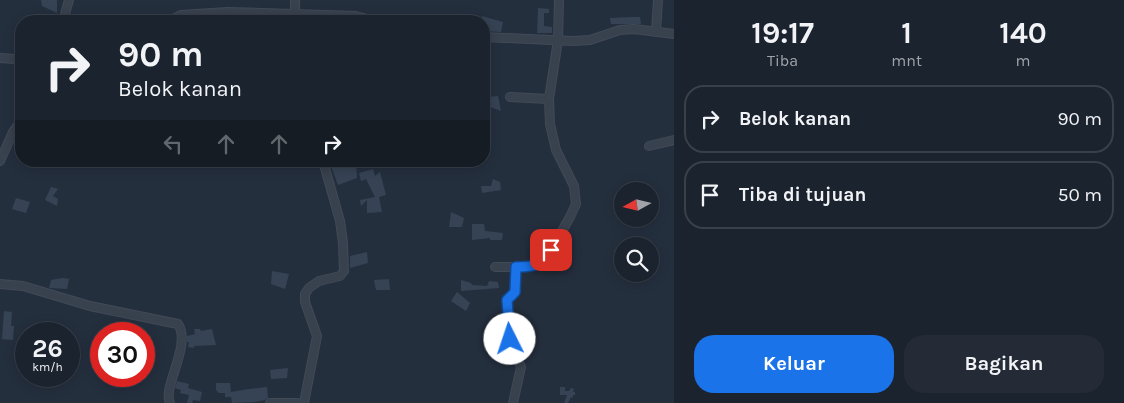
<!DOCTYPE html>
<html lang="id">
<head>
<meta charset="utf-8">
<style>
  :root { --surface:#1b232e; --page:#242b36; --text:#f1f3f6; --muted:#a0a4aa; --line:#39404a; --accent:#1a73e8 }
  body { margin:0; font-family:Karla,sans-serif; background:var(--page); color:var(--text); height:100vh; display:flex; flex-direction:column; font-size:19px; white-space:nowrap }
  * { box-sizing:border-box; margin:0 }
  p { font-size:16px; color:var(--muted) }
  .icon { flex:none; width:28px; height:28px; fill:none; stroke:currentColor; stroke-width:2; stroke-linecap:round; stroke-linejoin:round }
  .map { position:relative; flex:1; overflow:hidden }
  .panel { display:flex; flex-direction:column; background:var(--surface); width:450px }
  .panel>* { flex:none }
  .banner { position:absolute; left:15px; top:15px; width:475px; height:152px; border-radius:20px; box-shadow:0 2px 12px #0003,0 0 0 1px var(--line); background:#1b232e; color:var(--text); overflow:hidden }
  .needle { width:32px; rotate:262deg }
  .buttons { position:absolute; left:614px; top:182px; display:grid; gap:10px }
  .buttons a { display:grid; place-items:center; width:45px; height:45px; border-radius:50%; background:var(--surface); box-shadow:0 2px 12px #0003,0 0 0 1px var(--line); font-size:25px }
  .speed { position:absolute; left:15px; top:322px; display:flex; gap:10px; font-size:25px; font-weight:700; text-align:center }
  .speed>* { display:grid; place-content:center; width:65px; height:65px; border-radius:50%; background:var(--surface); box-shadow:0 2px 12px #0003,0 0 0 1px var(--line); line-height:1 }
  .speed small { font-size:12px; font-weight:400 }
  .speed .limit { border:8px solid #d22; background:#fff; color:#111 }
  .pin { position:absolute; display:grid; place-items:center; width:42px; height:42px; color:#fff; margin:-21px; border-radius:10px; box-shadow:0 2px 8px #0006 }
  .me { position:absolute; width:55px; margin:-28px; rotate:356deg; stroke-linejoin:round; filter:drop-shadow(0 0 4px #0008) }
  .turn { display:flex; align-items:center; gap:18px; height:105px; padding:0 20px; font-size:22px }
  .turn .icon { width:65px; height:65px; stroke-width:2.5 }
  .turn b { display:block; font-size:35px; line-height:42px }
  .lanes { display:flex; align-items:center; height:48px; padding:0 20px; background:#0003; justify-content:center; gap:25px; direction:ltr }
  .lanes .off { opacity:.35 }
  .eta { display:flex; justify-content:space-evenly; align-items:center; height:85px; text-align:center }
  .eta b { font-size:30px; font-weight:700; line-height:35px }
  .cta { display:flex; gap:10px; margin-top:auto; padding:10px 20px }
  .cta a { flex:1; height:58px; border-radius:20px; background:var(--accent); color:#fff; font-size:20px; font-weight:700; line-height:58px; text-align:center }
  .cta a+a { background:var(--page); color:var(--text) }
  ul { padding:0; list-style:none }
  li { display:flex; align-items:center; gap:15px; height:68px; margin:0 10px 8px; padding:0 10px; border:2px solid var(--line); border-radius:20px }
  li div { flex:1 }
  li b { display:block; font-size:19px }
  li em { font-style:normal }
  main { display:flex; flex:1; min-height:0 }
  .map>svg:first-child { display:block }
</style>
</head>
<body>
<main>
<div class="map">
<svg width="674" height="403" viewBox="0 0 674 403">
  <rect width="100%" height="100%" fill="#242f3e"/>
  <!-- building -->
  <g fill="#364354">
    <path d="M41,0H57V13L42,6Z"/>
    <path d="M538,8L549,9V13H544V26L552,27V33H537Z"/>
    <path d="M482,16L503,22L501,32L484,31Z"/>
    <path d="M633,17H640L641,24H611L610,18Z"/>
    <path d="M498,96L501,111L485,105L486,97Z"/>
    <path d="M356,164L357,178L338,185L331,166Z"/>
    <path d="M373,169L375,176L380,172L386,195L379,197L382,212L367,213V200L361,206L360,200L375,197L366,179L361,181L359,173Z"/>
    <path d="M493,179L500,182L501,190L482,193L481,186H491Z"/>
    <path d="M51,187L58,189L53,196L58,199L57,206L45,200Z"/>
    <path d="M16,198L30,202L26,213L12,209Z"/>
    <path d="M451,212L464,218L462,227H449Z"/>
    <path d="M472,224H484L485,231L503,233L502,240H490V238L472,240Z"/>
    <path d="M367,252L368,263L350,268V256Z"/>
    <path d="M272,271L289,274L285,289L271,284Z"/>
    <path d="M63,278L69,279L67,289L49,288L51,280Z"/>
    <path d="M389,279L390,290H376L374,280Z"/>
    <path d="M461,280L471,283L472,285L487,286L489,281L498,282L499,288L461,291Z"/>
    <path d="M457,292L470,303L466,311L451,301Z"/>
    <path d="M4,311L12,312L11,326H14L13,340L2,339Z"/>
    <path d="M194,329H200L201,331L212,329L216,345L194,346V348L188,347L189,342H187V336L195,334Z"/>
    <path d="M288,368L287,378L271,379L270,370Z"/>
    <path d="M177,381L189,384L188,388L202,392L200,401L193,400L192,403H187L189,395L180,393L181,390L175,388Z"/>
    <path d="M216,383H230L231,392L249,389L267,387L268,398L265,400L255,402L232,403L231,397H225V393H219L216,390Z"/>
    <path d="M560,387H565V391H569L571,388L574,389L573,392H575V395H573V398L571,397L568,403H564L567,395H560Z"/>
  </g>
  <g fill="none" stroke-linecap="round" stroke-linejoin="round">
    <!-- minor casing -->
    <g stroke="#414a57" stroke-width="10">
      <g id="minor">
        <path d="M295,0V15"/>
        <path d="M63,21L69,0"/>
        <path d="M170,21L181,15L228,12L356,16L375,21"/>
        <path d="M656,32L658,0"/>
        <path d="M484,37L573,41L590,40L620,30L634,29L674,34"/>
        <path d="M0,58L15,59L21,57"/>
        <path d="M510,97L549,99"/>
        <path d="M649,146L674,140"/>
        <path d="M0,161L13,132L21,121"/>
        <path d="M495,267H528L540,264L548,256L570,217L576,204L574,186L556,150L550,124L549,99L558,40L559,0"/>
        <path d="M0,284L23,286L90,306L178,324C192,345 162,387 170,403"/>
        <path d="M270,403H297"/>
        <path d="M304,403L317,336L305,302V294L309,288L319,281L340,276L344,271L343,243L340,221L325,168V161"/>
        <path d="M513,403L521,367L509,335L507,300L515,292L516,267"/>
      </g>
    </g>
    <!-- minor -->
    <use href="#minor" stroke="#38414e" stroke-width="8"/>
  </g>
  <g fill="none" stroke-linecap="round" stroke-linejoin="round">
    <!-- route casing -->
    <g stroke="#114b97" stroke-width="12">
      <path id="route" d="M510,339L507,300L515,292L516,267C532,267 543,266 551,250"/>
    </g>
    <!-- route -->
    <use href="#route" stroke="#1a73e8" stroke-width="9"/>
  </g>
</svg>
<div class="buttons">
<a><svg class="needle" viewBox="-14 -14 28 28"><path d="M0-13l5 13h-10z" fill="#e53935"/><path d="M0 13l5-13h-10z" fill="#a0a4aa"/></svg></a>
<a><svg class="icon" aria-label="search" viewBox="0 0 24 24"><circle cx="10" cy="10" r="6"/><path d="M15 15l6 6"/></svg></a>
</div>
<div class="speed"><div>26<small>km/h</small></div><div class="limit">30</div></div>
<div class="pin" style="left:551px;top:250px;background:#d93025"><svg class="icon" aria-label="arrive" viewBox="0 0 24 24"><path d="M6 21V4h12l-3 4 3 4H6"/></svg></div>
<svg class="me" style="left:510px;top:339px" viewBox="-20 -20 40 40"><circle r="19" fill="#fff"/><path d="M0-13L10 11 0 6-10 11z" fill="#1a73e8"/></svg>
<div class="banner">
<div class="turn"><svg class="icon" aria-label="right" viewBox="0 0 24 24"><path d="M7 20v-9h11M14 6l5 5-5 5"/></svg><div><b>90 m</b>Belok kanan</div></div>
<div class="lanes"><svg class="icon off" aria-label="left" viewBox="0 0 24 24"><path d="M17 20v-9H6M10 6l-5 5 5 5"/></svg><svg class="icon off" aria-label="ahead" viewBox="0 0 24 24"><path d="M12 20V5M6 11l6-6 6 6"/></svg><svg class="icon off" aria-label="ahead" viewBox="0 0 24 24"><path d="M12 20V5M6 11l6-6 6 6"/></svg><svg class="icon" aria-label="right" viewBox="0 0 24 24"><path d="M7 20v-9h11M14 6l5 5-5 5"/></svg></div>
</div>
</div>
<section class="panel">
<div class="eta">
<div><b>19:17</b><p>Tiba</p></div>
<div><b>1</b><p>mnt</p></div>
<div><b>140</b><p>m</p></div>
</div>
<ul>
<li><svg class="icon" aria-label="right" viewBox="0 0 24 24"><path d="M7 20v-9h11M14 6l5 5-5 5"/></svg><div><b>Belok kanan</b></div><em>90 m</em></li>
<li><svg class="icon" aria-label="arrive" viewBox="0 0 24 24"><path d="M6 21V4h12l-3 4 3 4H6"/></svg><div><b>Tiba di tujuan</b></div><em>50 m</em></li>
</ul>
<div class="cta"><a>Keluar</a><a>Bagikan</a></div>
</section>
</main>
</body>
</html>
